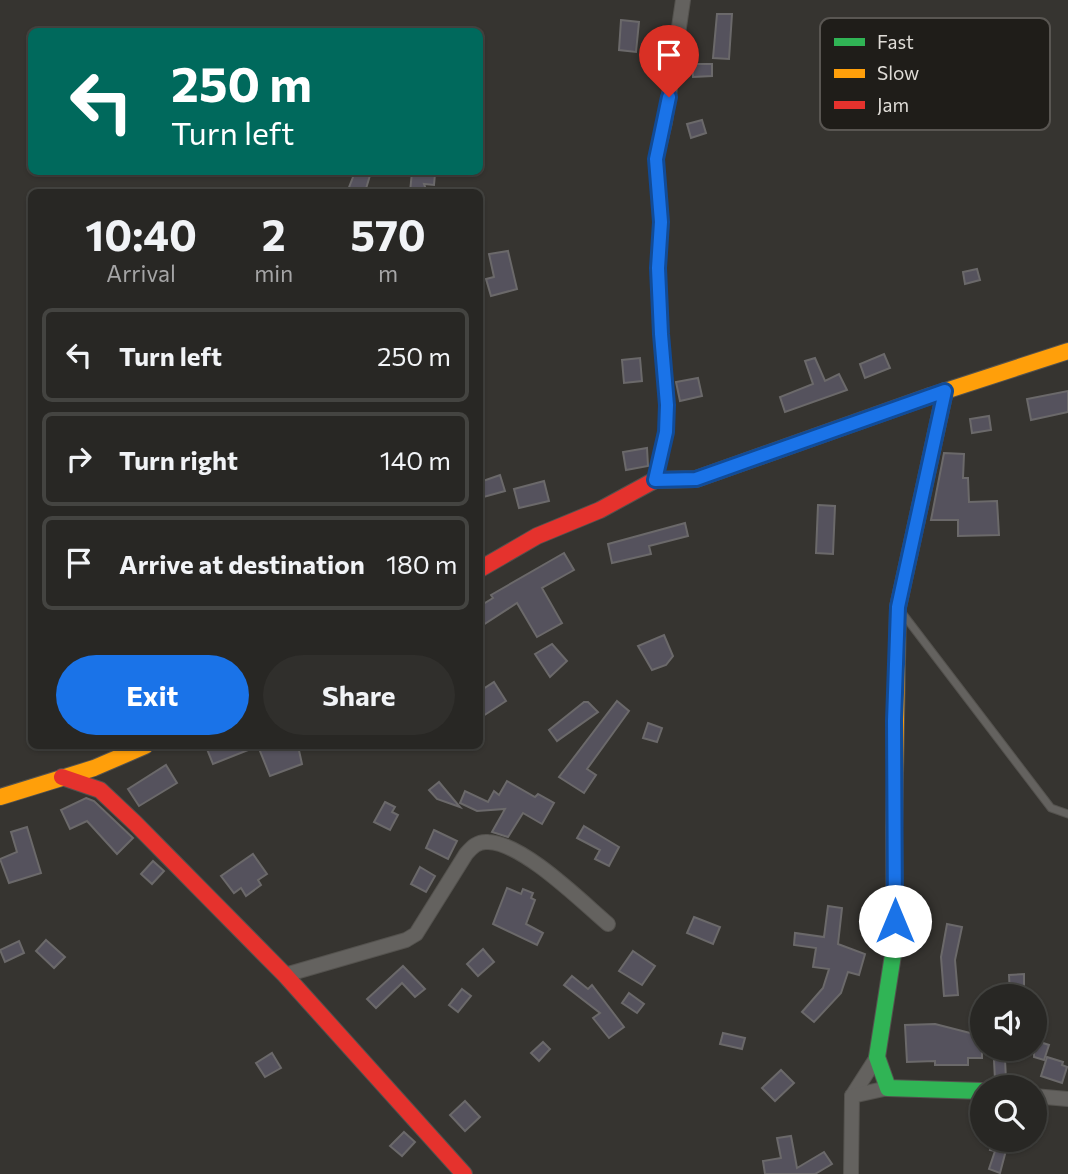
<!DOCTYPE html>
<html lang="en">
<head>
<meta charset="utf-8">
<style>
  :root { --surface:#282724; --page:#302f2c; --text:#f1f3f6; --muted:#a5a5a6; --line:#444441; --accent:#1a73e8 }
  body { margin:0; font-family:Commissioner,sans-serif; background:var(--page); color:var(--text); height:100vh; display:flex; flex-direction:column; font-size:26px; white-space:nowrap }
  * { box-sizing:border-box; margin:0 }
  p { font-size:23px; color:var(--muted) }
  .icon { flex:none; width:38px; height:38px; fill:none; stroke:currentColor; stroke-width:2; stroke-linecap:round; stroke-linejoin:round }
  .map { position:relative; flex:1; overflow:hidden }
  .details { position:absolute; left:28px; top:189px; width:455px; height:560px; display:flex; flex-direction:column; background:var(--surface); border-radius:10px; box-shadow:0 2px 5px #0004,0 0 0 2px var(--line) }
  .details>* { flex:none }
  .hud { position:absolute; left:28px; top:28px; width:455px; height:147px; border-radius:10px; box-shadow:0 2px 5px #0004,0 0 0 2px var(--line); background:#00695c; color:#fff; overflow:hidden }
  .buttons { position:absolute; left:970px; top:984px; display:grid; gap:14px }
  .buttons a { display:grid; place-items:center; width:77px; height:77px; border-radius:50%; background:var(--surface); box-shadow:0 2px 5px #0004,0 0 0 2px var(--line); font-size:35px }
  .pin { position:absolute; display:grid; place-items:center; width:60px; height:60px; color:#fff; margin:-72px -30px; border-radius:50% 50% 50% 0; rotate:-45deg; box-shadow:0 0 7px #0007 }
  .pin .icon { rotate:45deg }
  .me { position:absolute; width:77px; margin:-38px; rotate:0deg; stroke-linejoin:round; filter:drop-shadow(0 0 5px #0008) }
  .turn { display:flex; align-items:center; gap:24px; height:147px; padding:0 28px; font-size:32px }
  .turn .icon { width:91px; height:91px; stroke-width:2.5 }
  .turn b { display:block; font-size:49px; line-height:60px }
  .eta { display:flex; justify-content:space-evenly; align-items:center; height:119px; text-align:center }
  .eta b { font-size:42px; font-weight:700; line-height:49px }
  .button { display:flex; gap:14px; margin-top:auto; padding:14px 28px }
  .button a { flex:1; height:80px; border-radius:42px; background:var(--accent); color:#fff; font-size:28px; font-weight:700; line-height:80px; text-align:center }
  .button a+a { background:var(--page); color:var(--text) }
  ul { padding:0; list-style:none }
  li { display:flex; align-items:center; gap:21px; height:94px; margin:0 14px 10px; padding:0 14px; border:4px solid var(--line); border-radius:10px }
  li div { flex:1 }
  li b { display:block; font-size:26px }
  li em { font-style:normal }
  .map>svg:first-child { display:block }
</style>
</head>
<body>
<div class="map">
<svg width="1068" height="1174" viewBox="0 0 1068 1174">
  <rect width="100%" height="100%" fill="#363430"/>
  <!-- building -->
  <g fill="#55525d" stroke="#6b696a" stroke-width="2">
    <path d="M717,14H732L729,59L713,58Z"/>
    <path d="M621,20L639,22L636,52L619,50Z"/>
    <path d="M692,64H712V76L693,77Z"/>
    <path d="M702,120L706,133L691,138L687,124Z"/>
    <path d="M355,172H371L365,192L348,190Z"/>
    <path d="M412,172L435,174L434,185L424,184L427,192H410Z"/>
    <path d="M508,251L517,289L491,296L486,279L494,277L489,254Z"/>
    <path d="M977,269L980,280L965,284L963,272Z"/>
    <path d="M884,354L890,368L865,378L860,364Z"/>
    <path d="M640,358L642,381L624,383L622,360Z"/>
    <path d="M815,358L825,381L839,374L847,390L785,412L780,397L813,384L805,361Z"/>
    <path d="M698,378L702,396L680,401L676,382Z"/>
    <path d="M1068,391V412L1031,420L1027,399Z"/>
    <path d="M989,416L991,430L972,433L970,419Z"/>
    <path d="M647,448L648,466L626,470L623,452Z"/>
    <path d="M944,453L964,454L963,478H968L969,502L997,501L999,535L958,536V520H931Z"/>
    <path d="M500,475L505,491L480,498V482Z"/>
    <path d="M544,481L549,501L519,508L514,489Z"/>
    <path d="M818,505L835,506L833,554L816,553Z"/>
    <path d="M685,523L688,536L649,546L651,554L612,563L608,544Z"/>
    <path d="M564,553L574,570L542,588L562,623L537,637L517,603L480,627V606L493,598L491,595Z"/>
    <path d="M664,635L673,656L666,665L652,670L638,646Z"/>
    <path d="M552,644L567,661L550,677L535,654Z"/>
    <path d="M494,682L506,701L480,718V691Z"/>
    <path d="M617,701L629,711L587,769L596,775L584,793L559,777Z"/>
    <path d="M584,702H588L598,712L557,741L549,730Z"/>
    <path d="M648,723L662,728L657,742L643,738Z"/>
    <path d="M216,746H258L213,764L207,749Z"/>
    <path d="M258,746H298L302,764L270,776Z"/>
    <path d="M166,765L177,783L139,806L128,789Z"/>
    <path d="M507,781L535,797L538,794L554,803L542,824L523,813L508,837L492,832L505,809L477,811L460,803L465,791L488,802L494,791L499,795Z"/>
    <path d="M439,782L460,807L437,799L429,790Z"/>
    <path d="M86,798L94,801L133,838L117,854L87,821L70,829L61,810Z"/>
    <path d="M385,802L395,807L392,812L398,815L390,830L374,822Z"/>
    <path d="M584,826L619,847L609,866L595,859L600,850L577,838Z"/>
    <path d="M27,827L41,873L9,883L0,859L17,852L11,832Z"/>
    <path d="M434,830L457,841L448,859L426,848Z"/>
    <path d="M253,854L267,874L258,880L261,885L246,896L241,888L234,893L221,876Z"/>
    <path d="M153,861L164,871L152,884L141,874Z"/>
    <path d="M420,867L435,876L426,892L411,884Z"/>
    <path d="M507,888L521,894L523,889L533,893L531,898L535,900L526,924L543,933L537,945L493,924Z"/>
    <path d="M828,906L842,908L838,944L865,954L859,975L848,972L841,993L814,1022L802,1012L823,988L829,969L813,967L816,948L794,945L795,933L824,937Z"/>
    <path d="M694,917L720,927L713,944L687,933Z"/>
    <path d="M947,924L962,927L955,960L958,995L944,996L941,957Z"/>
    <path d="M46,940L65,957L54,968L36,951Z"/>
    <path d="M19,941L24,953L5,962L0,950Z"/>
    <path d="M483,949L494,962L478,976L467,964Z"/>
    <path d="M633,951L655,966L642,985L619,971Z"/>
    <path d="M403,966L425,989L415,997L402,983L376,1008L367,999Z"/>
    <path d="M1024,974V996H1010L1009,975Z"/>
    <path d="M572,976L588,989L592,985L624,1027L609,1038L593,1018L600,1013L564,985Z"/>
    <path d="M462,989L471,996L458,1012L449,1005Z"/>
    <path d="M629,993L644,1004L637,1013L622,1003Z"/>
    <path d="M935,1024L982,1036V1058H968V1065H935V1061L907,1062L905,1025Z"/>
    <path d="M723,1033L745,1038L742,1049L720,1044Z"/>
    <path d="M1034,1040L1049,1045L1044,1060L1034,1057Z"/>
    <path d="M543,1042L550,1049L539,1061L531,1053Z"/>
    <path d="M272,1053L281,1068L265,1077L256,1063Z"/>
    <path d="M1047,1057L1063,1062L1062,1065L1067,1067L1062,1083L1041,1076Z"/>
    <path d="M1005,1059L1006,1080H995L994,1060Z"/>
    <path d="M781,1070L794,1083L775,1101L762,1088Z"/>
    <path d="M465,1101L480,1117L465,1131L450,1115Z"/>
    <path d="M404,1132L415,1142L402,1156L390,1146Z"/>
    <path d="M791,1136L797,1168L824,1152L832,1164L815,1174H765L763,1161L781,1158L777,1138Z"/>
    <path d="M993,1139H1009L1000,1173L989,1169L995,1151L990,1150Z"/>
  </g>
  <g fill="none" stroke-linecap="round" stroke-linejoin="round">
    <!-- lane casing -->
    <g stroke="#54524e" stroke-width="9">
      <path id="lane" d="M903,614L1051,808L1068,814"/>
    </g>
    <!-- street casing -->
    <g stroke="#54524e" stroke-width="16">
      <g id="street">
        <path d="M655,480L666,432L667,405L661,334L658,268L661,222L656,159L665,122L683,0"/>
        <path d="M285,975L406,940L416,934L466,854C472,847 478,841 488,842C523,843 581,901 608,924"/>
        <path d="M852,1096L877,1057"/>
        <path d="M1034,1096L1068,1099"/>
        <path d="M851,1174L852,1096L888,1088"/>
      </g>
    </g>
    <!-- fast casing -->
    <g stroke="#54524e" stroke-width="18">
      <path id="fast" d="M894,830L895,942L877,1057L888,1088L982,1091"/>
    </g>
    <!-- slow casing -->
    <g stroke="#54524e" stroke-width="18">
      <g id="slow">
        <path d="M930,396L1068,351"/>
        <path d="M0,797L94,768L145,746"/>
        <path d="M894,830L898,607L945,391"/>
      </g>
    </g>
    <!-- jam casing -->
    <g stroke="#54524e" stroke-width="18">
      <g id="jam">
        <path d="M480,569L537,536L600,510L655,480L696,479L930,396"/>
        <path d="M62,777L100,790L135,823L285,975L464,1174"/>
      </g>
    </g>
    <!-- lane -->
    <use href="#lane" stroke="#64625f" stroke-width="7"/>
    <!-- street -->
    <use href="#street" stroke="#64625f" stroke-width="14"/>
    <!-- fast -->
    <use href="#fast" stroke="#30b455" stroke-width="16"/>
    <!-- slow -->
    <use href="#slow" stroke="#ff9f0a" stroke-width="16"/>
    <!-- jam -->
    <use href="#jam" stroke="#e5322d" stroke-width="16"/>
  </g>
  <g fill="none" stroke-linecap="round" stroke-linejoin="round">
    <!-- route casing -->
    <g stroke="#114b97" stroke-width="18">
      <path id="route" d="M669,97L656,159L661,222L658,268L661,334L667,405L666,432L655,480L696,479L945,391L898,607L894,721L895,921"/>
    </g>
    <!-- route -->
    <use href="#route" stroke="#1a73e8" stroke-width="12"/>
  </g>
  <!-- legend -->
  <rect x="820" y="18" width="230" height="112" rx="10" fill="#1f1d19" stroke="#595652" stroke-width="2"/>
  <rect x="834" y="38" width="31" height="8" fill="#30b455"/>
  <rect x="834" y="69" width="31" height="9" fill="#ff9f0a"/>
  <rect x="834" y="101" width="31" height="8" fill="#e5322d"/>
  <g font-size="19" fill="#dfdcd7">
    <text x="877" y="49">Fast</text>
    <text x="877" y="80">Slow</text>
    <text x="877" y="112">Jam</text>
  </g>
</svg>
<div class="buttons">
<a><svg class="icon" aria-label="sound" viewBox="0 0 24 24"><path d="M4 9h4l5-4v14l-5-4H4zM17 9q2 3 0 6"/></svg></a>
<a><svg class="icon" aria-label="search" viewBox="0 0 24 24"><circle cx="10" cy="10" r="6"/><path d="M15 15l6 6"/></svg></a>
</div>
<div class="pin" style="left:669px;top:97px;background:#d93025"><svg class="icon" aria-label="arrive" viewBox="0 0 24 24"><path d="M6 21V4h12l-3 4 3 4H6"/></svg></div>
<svg class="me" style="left:895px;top:921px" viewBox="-20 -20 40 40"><circle r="19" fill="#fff"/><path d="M0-13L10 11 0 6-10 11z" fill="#1a73e8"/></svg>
<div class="hud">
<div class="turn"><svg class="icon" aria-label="left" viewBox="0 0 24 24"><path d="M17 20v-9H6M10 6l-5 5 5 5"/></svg><div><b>250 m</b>Turn left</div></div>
</div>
<section class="details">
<div class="eta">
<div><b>10:40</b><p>Arrival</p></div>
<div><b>2</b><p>min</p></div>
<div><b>570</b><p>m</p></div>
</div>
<ul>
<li><svg class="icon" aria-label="left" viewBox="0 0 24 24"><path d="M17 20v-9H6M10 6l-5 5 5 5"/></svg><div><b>Turn left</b></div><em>250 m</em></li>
<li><svg class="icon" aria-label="right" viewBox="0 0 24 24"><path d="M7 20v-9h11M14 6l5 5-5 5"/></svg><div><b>Turn right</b></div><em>140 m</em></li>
<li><svg class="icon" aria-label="arrive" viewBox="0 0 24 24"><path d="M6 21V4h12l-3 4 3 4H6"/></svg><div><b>Arrive at destination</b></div><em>180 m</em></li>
</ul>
<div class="button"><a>Exit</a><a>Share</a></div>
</section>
</div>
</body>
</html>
